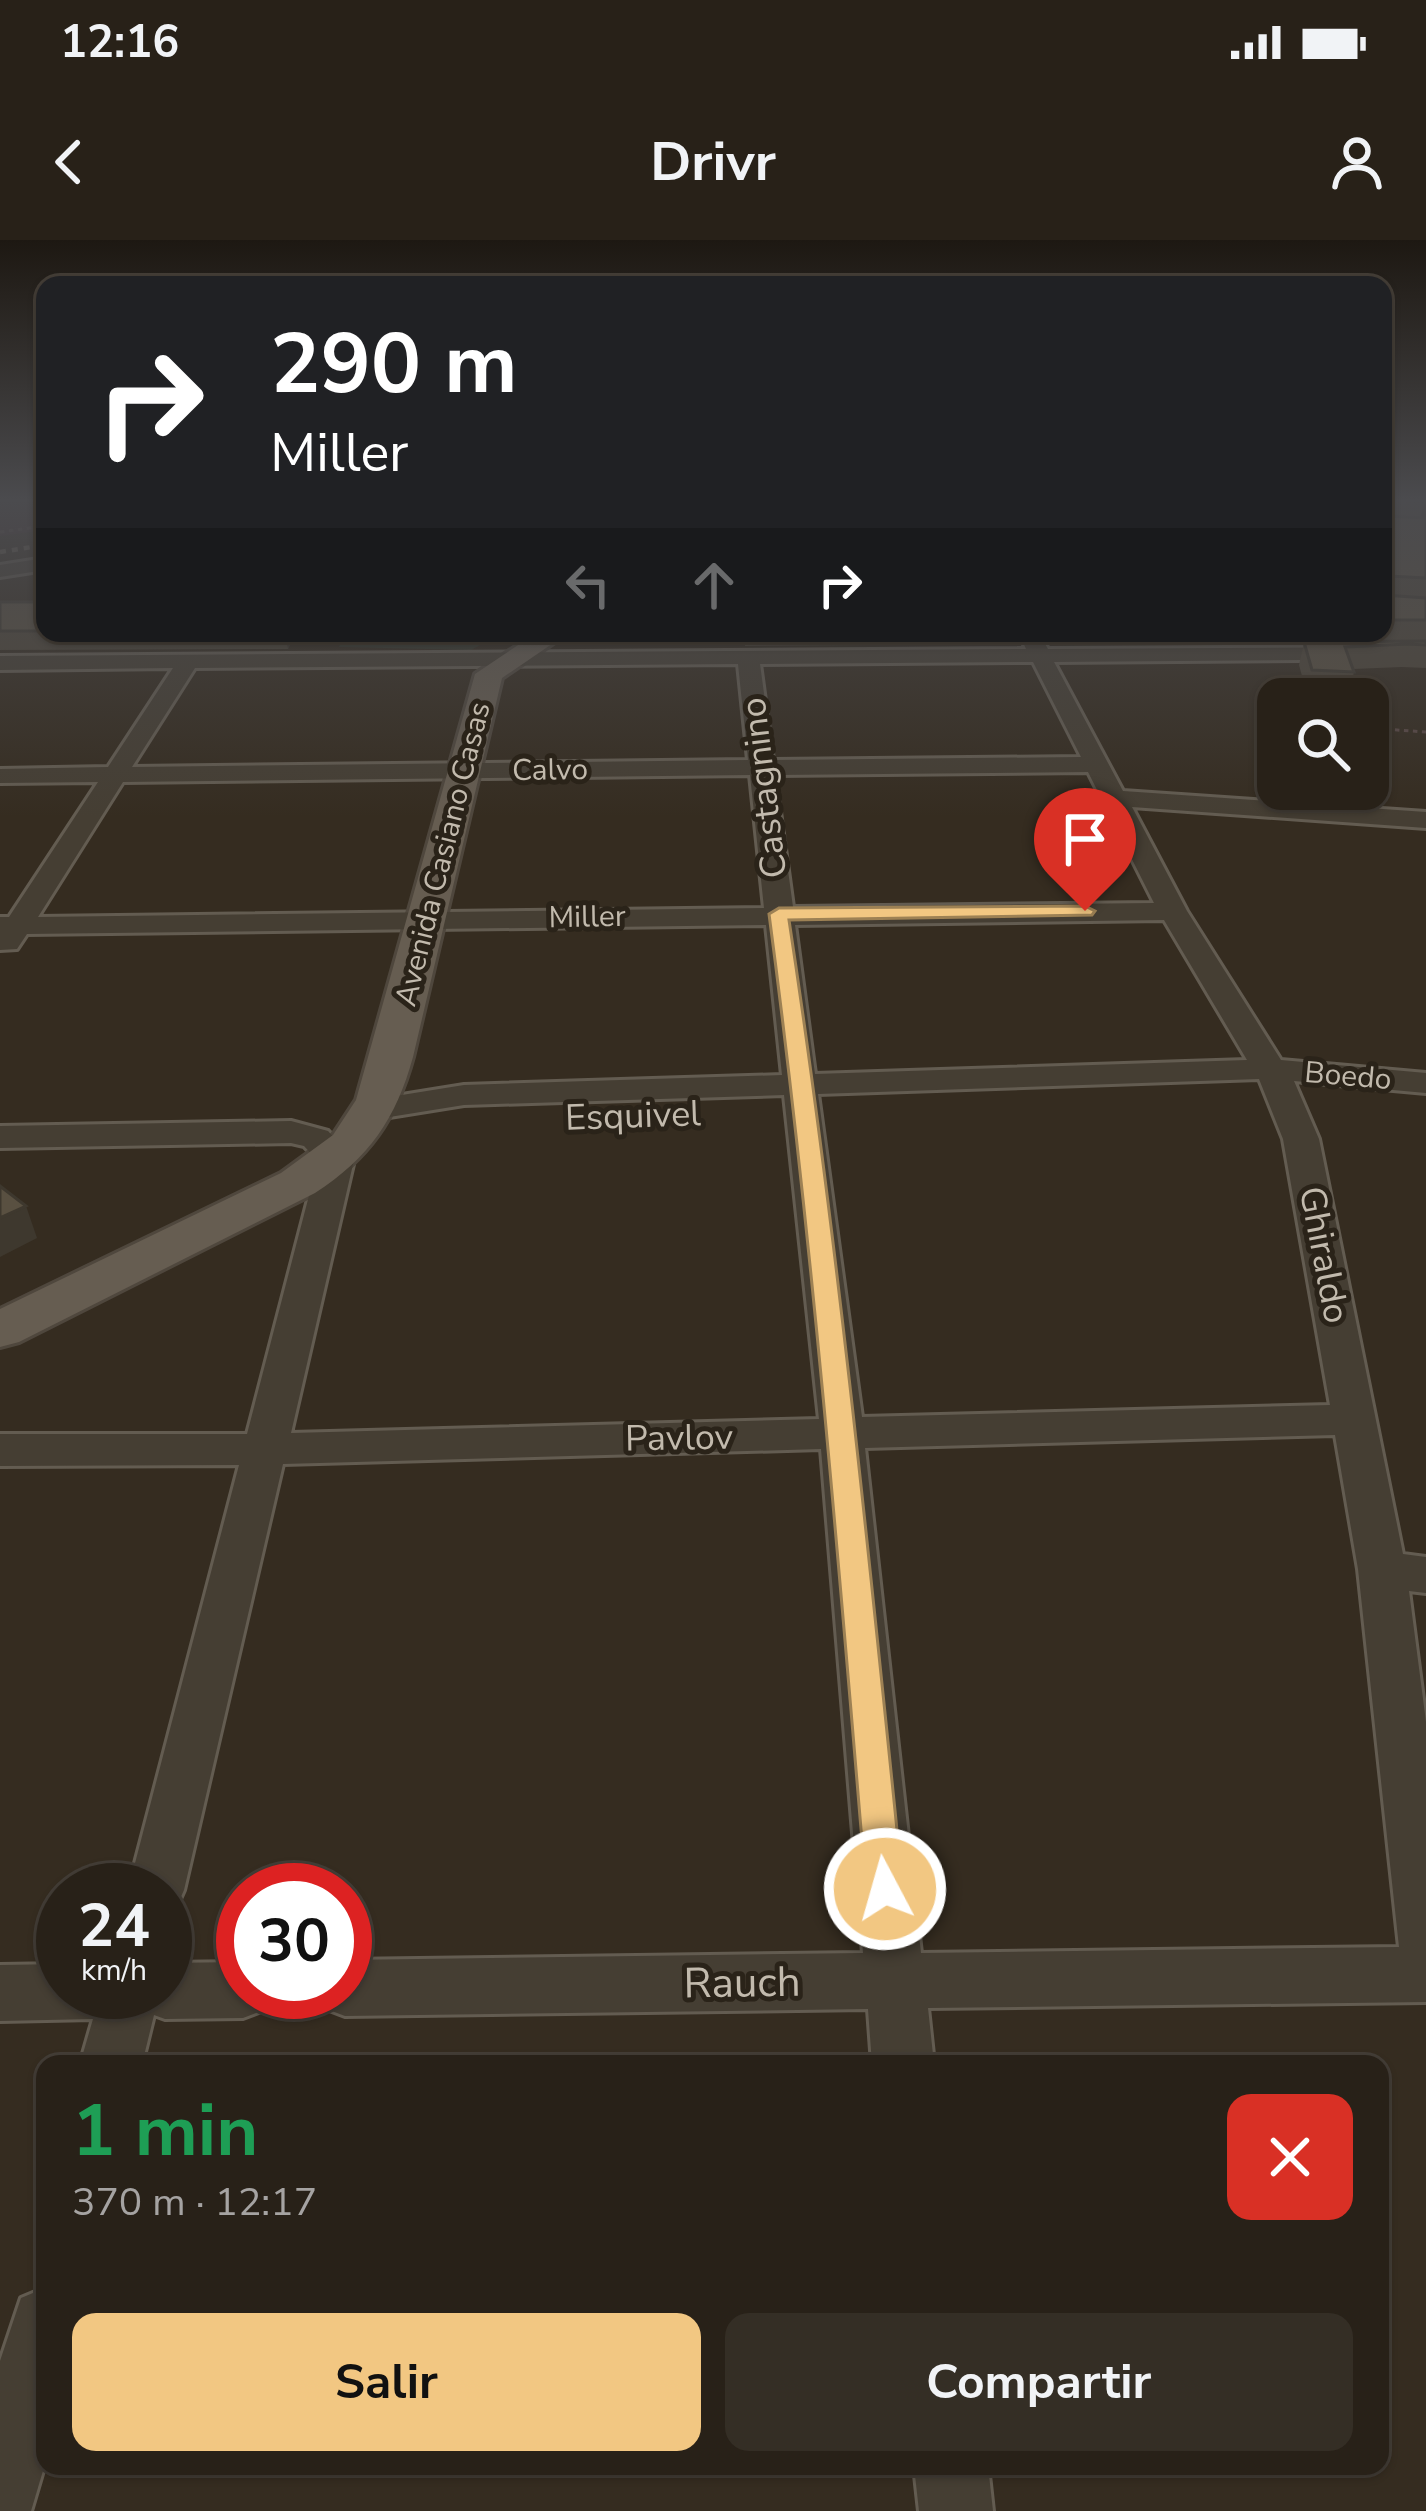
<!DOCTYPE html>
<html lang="es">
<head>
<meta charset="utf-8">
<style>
  :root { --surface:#282118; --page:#342e25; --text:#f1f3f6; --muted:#a5a3a2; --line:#443e37; --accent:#f2c782 }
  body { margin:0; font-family:"Nunito Sans",sans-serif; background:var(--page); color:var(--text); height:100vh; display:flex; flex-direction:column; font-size:45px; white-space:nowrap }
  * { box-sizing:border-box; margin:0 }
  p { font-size:39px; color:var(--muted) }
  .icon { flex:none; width:66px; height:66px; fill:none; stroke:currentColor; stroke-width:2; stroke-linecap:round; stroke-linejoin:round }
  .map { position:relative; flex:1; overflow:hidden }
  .panel { position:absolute; left:36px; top:1815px; width:1353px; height:420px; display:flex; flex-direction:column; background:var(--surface); border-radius:24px; box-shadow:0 3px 9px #0004,0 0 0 3px var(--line) }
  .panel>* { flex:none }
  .guide { position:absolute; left:36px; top:36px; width:1356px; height:366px; border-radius:24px; box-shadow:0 3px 9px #0004,0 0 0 3px var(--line); background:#202124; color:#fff; overflow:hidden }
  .buttons { position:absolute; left:1257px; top:438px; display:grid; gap:24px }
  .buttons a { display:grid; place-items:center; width:132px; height:132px; border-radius:24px; background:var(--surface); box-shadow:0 3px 9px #0004,0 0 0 3px var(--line); font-size:60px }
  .speed { position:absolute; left:36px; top:1623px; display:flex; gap:24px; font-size:60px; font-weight:700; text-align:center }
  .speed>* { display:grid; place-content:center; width:156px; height:156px; border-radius:50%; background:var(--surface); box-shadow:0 3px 9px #0004,0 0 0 3px var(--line); line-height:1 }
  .speed small { font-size:30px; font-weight:400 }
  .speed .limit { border:18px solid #d22; background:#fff; color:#111 }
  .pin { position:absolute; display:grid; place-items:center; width:102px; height:102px; color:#fff; margin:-123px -51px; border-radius:50% 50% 50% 0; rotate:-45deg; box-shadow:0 0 12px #0007 }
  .pin .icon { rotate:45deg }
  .me { position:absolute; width:132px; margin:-66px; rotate:354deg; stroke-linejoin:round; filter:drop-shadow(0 0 9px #0008) }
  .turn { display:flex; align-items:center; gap:42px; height:252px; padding:0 36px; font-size:54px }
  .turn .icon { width:156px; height:156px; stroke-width:2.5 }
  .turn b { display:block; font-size:84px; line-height:102px }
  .lanes { display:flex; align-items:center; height:114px; padding:0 36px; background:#0003; justify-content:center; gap:60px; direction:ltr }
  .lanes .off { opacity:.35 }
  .round { display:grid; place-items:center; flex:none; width:126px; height:126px; border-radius:24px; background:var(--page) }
  .headline { display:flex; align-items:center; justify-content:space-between; height:204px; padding:0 36px }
  h1 { font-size:72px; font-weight:700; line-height:90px; color:#1e9e55 }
  .button { display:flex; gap:24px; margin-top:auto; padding:24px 36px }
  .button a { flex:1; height:138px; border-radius:24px; background:var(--accent); color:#111; font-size:48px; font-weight:700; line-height:138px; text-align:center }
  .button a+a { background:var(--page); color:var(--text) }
  .status { display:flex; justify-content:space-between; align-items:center; height:84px; padding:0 60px; background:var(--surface); direction:ltr }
  .status svg { height:33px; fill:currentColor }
  header { display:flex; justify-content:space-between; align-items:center; height:156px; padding:0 36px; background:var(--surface); font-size:54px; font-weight:700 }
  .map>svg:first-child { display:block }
</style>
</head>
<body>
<div class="status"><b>12:16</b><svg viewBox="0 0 49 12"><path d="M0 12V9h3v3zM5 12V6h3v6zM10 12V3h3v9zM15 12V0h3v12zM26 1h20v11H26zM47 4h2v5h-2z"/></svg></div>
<header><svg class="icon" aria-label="back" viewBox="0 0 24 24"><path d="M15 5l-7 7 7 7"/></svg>Drivr<svg class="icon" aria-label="person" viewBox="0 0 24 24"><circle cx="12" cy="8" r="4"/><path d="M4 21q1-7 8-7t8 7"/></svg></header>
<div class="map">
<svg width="1426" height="2271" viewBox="0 0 1426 2271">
  <rect width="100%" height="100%" fill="#352c20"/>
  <!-- medical -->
  <path fill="#35372b" d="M365,393H503L471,410L339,407L342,397Z"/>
  <!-- green -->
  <path fill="#412c2e" d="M0,259H45V290L0,296Z"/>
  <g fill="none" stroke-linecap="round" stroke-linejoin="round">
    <!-- minor casing -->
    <g stroke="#635c51" stroke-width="6">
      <g id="minor">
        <path d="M45,318V330L0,337V325Z"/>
        <path d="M1019,393H1039L1048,409L1426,407V419L1054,422L1123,551L1426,572V588L1132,567L1187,671L1281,820L1426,833V853L1294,841L1319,899L1403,1314L1426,1317V1353L1409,1351L1426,1482V1762L928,1768L934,1824H872L868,1769L345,1776L324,1768L317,1752H345V1720L863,1713L821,1209L283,1224L184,1650L176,1668L165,1672V1650H128L239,1225L0,1226V1194H247L318,921L304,906L291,903L0,908V886L291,881L328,891L354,920L291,1193L819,1179L784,855L464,865L377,879L365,876L360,869L365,862L377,859L464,845L782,835L766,685L27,694L17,709L0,710V677H9L98,542L0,543V529L108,527L173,428L0,430V416L1026,409ZM1033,422L1081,517L773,520L760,424ZM738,424L748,520L132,527L195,428ZM1088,532L1154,663L793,667L775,535ZM750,535L764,668L38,677L123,542ZM1164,680L1247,820L815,834L795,685ZM1259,839L1283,899L1330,1165L862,1177L818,854ZM1335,1195L1358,1329L1399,1707L921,1713L865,1208Z"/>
        <path d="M243,1722V1752H272L264,1770L243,1778L165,1779L154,1775L142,1824H80L93,1779L0,1781V1725L63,1724V1752H165V1723Z"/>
        <path d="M45,2048V2224L31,2271H0V2121L21,2058Z"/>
        <path d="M914,2226H988L993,2271H919Z"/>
      </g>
    </g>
    <!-- major casing -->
    <g stroke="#4f473d" stroke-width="6">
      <path id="major" d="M536,393H568L502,438L413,817C396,879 369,918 315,953L19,1102L0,1107V1069L281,933L333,895L356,860L475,434Z"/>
    </g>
    <!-- path -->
    <g stroke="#5a4946" stroke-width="3" stroke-dasharray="4.5 4.5" stroke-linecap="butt">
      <path d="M0,292L45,286"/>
      <path d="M1368,488L1426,492"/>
    </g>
    <!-- minor -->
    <use href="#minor" fill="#453e33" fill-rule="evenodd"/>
    <!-- major -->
    <use href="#major" fill="#665d51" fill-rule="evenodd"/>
    <!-- rail -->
    <path stroke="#6c6355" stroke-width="4.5" stroke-dasharray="6 6" stroke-linecap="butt" d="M0,312L45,305"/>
  </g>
  <!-- wall -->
  <g fill="#4d4538">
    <path d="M1383,259L1425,261L1420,278H1426V428L1402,427L1353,429L1354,432L1348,456L1307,454L1299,425L1304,403H1293L1291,393H1383Z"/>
    <path d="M0,362H45V393H295L288,409L0,410Z"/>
    <path d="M706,393H875L874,405L745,406L744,398Z"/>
    <path d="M909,393H954V399L911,400Z"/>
    <path d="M1061,393H1245L1243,403L1066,401Z"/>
  </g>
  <!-- shaded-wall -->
  <g fill="#3e382e">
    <path d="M285,393H295L288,409Z"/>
    <path d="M385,393H407V394L386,398Z"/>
    <path d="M26,966L37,998L0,1017V978Z"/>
  </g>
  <!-- building -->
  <g fill="#595041" stroke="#3e382e" stroke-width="3">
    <path d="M1383,259H1424L1425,261L1385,260V276L1426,278V338L1389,336L1384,340L1385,355L1426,358V380H1383Z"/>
    <rect x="0" y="362" width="45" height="29"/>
    <path d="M1426,401V405L1408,404L1345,407L1354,432L1312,430L1304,402Z"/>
    <path d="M0,946L26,966L0,978Z"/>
  </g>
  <!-- sky -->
  <linearGradient id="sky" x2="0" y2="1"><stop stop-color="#1d1812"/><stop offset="0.45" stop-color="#4b4b4e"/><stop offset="1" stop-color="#4b4b4e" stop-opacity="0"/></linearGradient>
  <rect width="1426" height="577" fill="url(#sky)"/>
  <!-- route -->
  <path fill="#f2c782" stroke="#9d8154" stroke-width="3" d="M1085,666L1095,671L1092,675L789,680C838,1002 870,1325 903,1649L898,1661L885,1666L872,1661L866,1649C839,1324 812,998 769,674L779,668Z"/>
  <g text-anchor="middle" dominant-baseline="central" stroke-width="10" stroke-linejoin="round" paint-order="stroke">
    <!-- far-street labels -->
    <g font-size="30" fill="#c2baad" stroke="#2a2319">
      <text transform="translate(550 530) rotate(-1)">Calvo</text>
      <text transform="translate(443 614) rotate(-76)">Avenida Casiano Casas</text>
      <text transform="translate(587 677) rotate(-1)">Miller</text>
      <text transform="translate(1348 836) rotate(5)">Boedo</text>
    </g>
    <!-- street labels -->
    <g font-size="36" fill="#c2baad" stroke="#2a2319">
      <text transform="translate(764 548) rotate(-97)">Castagnino</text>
      <text transform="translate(633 876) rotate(-2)">Esquivel</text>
      <text transform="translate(1324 1015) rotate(79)">Ghiraldo</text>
      <text transform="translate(679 1198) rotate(-1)">Pavlov</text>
    </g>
    <!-- near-street labels -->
    <g font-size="42" fill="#c2baad" stroke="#2a2319">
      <text transform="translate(742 1743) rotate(-1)">Rauch</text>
    </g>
  </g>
</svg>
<div class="buttons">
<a><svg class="icon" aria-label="search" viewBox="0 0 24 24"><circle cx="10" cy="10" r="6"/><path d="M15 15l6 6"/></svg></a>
</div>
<div class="speed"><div>24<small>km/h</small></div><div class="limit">30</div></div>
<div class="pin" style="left:1085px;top:671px;background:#d93025"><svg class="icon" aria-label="arrive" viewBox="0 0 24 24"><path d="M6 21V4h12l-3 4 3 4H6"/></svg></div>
<svg class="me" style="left:885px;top:1649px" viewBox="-20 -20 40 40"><circle r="17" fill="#f2c782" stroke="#fff" stroke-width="3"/><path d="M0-11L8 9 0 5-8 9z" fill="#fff"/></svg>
<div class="guide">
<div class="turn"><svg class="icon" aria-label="right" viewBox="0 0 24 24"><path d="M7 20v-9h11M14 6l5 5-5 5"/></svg><div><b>290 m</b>Miller</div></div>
<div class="lanes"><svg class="icon off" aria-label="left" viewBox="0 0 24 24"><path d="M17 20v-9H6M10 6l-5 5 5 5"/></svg><svg class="icon off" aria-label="ahead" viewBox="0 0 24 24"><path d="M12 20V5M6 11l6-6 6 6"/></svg><svg class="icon" aria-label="right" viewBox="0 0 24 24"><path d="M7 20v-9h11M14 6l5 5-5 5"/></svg></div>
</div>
<section class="panel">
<div class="headline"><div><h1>1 min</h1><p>370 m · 12:17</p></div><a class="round" style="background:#d93025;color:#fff"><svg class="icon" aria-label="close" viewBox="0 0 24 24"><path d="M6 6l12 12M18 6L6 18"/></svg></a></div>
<div class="button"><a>Salir</a><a>Compartir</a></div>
</section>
</div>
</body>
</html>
